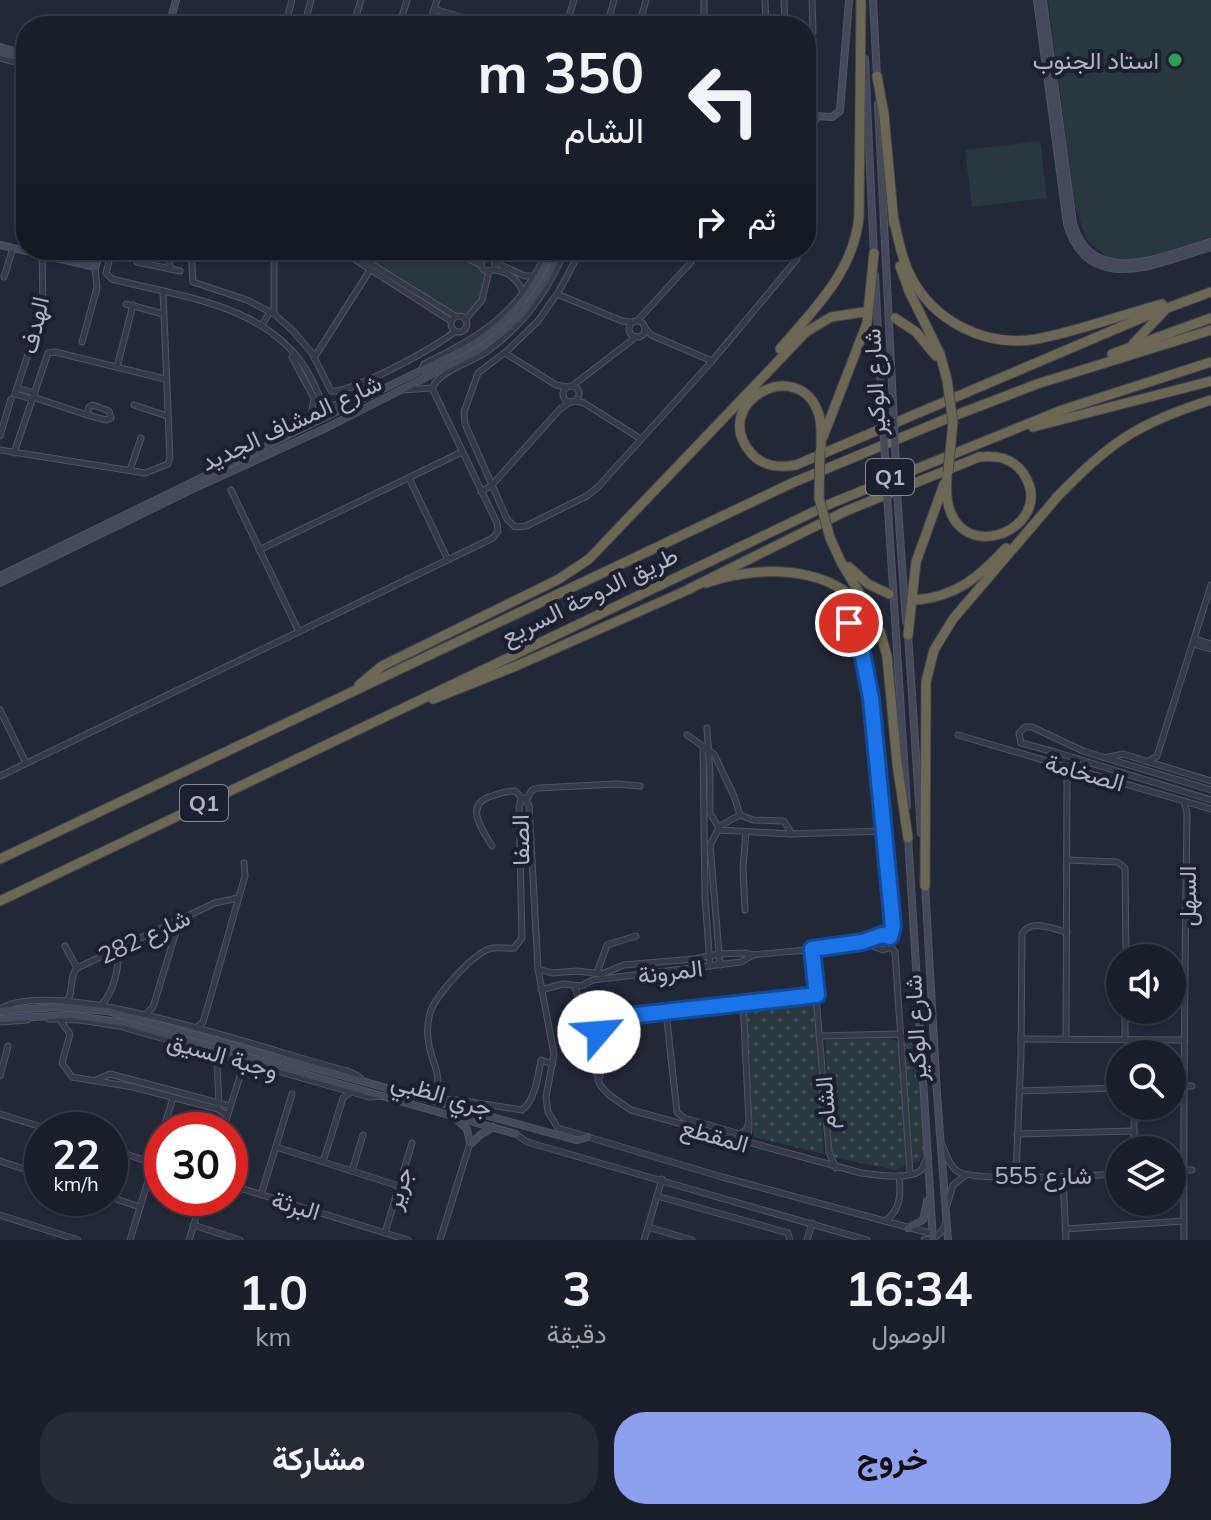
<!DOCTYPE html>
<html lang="ar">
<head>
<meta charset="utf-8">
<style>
  :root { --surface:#1a1e28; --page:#272b34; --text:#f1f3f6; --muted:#9fa2a8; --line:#383c45; --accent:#8ca0ed }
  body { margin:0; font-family:Mulish,Vazirmatn,sans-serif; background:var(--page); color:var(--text); direction:rtl; height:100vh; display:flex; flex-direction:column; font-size:30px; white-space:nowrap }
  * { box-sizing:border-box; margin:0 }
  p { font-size:26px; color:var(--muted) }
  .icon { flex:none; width:44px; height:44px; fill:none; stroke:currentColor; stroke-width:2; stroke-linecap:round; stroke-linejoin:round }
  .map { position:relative; height:1240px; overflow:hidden; direction:ltr }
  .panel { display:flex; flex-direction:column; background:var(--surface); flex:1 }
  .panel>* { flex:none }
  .top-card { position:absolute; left:16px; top:16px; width:800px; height:244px; border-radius:32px; box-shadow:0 2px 6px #0004,0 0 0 2px var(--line); direction:rtl; background:#1a1e28; color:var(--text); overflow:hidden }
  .buttons { position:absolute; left:1106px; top:944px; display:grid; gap:16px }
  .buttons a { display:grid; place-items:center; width:80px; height:80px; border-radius:50%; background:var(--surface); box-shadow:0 2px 6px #0004,0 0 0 2px var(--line); font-size:40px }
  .speed { position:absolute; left:24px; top:1112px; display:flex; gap:16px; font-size:40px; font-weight:700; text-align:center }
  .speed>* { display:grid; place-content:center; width:104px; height:104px; border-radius:50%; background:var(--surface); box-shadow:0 2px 6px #0004,0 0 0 2px var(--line); line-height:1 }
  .speed small { font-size:20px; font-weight:400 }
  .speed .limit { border:12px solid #d22; background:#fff; color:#111 }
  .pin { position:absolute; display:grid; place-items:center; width:68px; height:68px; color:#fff; margin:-34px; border:4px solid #fff; border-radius:50%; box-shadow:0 2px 8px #0007 }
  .me { position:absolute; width:88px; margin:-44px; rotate:63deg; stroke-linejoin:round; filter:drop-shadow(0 0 6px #0008) }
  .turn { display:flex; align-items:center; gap:28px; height:168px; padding:0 40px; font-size:36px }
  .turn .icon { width:104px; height:104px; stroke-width:2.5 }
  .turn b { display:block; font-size:56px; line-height:68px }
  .then { display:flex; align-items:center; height:76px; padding:0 40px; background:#0003; gap:16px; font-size:30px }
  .eta { display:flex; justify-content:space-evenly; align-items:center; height:136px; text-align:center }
  .eta b { font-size:48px; font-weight:700; line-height:56px }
  .cta { display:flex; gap:16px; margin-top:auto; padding:16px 40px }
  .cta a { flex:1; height:92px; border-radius:32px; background:var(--accent); color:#111; font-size:32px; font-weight:700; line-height:92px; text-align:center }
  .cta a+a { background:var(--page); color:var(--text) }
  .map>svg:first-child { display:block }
</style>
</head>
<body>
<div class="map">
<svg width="1211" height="1240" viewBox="0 0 1211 1240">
  <defs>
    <pattern id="grass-dots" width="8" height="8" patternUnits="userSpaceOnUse" patternTransform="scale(2)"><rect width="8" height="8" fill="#29383c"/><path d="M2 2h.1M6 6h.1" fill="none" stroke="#465357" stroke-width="1.8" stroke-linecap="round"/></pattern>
  </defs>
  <rect width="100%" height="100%" fill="#232836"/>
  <!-- grass -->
  <g fill="url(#grass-dots)">
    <path d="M814,1000L824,1154L754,1137L745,1007Z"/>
    <path d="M890,1037L907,1049L917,1061L927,1147L919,1161L895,1170L832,1157L825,1039Z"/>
  </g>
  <!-- park -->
  <g fill="#29383c">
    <path d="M1048,0H1211V241L1135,261L1122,262L1108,258L1087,240L1075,207Z"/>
    <path d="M1040,141L1047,198L972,207L965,150Z"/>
    <path d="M353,250H446L477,265L487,274L484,292L467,316L453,313Z"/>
  </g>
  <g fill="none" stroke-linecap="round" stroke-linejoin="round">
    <!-- street casing -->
    <g stroke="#515562" stroke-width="7">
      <g id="street">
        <path d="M765,0L766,26"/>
        <path d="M784,0L785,26"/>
        <path d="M812,0L813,32"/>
        <path d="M434,9L490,26"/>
        <path d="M305,21L322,26"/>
        <path d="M285,26L292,0"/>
        <path d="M304,26L311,0"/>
        <path d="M353,26L361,0"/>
        <path d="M399,26L407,0"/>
        <path d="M429,26L437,0"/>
        <path d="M515,26L522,23H567L574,0"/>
        <path d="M607,26L614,0"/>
        <path d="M639,26L646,0"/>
        <path d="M704,26V0"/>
        <path d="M0,58L26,65"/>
        <path d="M112,250L106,273L112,279C180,297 261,303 304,366C314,381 321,400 328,417"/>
        <path d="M138,250L137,262L180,271"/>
        <path d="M169,250L170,269"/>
        <path d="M191,250L193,282L247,300L274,314L292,330L312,353L331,391C349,394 440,346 455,331"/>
        <path d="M340,250L451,321"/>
        <path d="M349,250L455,316"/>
        <path d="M450,250L481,265"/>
        <path d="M463,250L484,259"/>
        <path d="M581,250L559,291L538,321L508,350L478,373L464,412L465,424L507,519L515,527L526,526L587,496L598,487L712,361L797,259V250"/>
        <circle cx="488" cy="264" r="7"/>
        <path d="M496,263L525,276H535"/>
        <path d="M494,270C507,271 520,280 523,294"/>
        <path d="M4,277L13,248"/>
        <path d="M557,294L622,321L632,322"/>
        <path d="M126,304L163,314"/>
        <path d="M274,313V250"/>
        <circle cx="459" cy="324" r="8"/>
        <path d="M466,319L482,300L489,271"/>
        <path d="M638,320L692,261L696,250"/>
        <circle cx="637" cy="329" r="8"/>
        <path d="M262,325L270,312"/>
        <path d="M645,328L651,335L712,361"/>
        <path d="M82,342L97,288L95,267"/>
        <path d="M505,353L556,385L567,387"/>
        <path d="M292,357L314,398L310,425"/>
        <path d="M314,358L370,270"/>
        <path d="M117,367L133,305"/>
        <path d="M420,373L424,364C481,337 522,311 547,250"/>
        <circle cx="571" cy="394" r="8"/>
        <path d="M572,386L636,337"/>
        <path d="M17,388L34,393"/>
        <path d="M402,390L432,388C441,369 472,363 489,350C524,324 549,290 565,250"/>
        <path d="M15,394L43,308L42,255"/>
        <path d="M15,394L32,399"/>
        <path d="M33,397L87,415"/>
        <path d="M575,401L584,403L641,439"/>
        <path d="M322,402L331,405L352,404"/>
        <path d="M93,405L109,411L111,418L106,420L87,415L89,407Z"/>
        <path d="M134,405L167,416"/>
        <path d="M0,436L11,399"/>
        <path d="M0,450L145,473L168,464L170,458L163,292"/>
        <path d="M14,453L48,353L55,352L165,379"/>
        <path d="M130,470L141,438"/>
        <path d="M409,478L448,560"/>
        <path d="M231,490L299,632"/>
        <path d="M481,492L492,485L560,409L570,402"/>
        <path d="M259,550L462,452"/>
        <path d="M830,620L840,617L849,623L860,642L868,683L893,926L890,937"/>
        <path d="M1195,639L1211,644"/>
        <path d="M1193,644L1211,649"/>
        <path d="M0,710L26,763"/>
        <path d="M707,728L710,774V813L719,828L710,845L720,965"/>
        <path d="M687,735L714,754L734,796L740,815"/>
        <path d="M958,735L1211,809"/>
        <path d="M703,746L705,897L710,966"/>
        <path d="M1105,758L1123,754L1211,781"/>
        <path d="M1148,762L1157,756L1211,585"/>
        <path d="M1064,766L1067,775L1066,1039"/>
        <path d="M0,776L493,538L498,531L497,523L432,388"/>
        <path d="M1211,790L1083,751L1032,727H1025L1019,733L1021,743L1055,752L1211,800"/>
        <path d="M527,799L532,790L539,788L617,784L640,786"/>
        <path d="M718,827L740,815L753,820L784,821L792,834"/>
        <path d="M718,830L792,834L883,831"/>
        <path d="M492,846C483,831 464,806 489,797C498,794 505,791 515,791L522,798"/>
        <path d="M1067,860L1117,862L1125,868L1126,958"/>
        <path d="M745,910L743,868L746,832"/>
        <path d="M65,946L77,968"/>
        <path d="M891,947L895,952L910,1174"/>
        <path d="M812,949L829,1152L836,1168"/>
        <path d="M538,969L552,973L577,971L602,974L624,965L694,959L719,954L745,953L753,955C788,951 825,950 860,942C871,940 879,933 890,937L892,942L891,947L883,950L862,942"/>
        <path d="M597,973L607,945L636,936"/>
        <path d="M575,986L600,1085L609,1095L631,1110L861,1173C875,1175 912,1181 922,1169C923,1167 927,1158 928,1156"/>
        <path d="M541,990L563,984L581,986L593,980L741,962L753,955"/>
        <path d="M66,1002C75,992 68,978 77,968L215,903L238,898"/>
        <path d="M101,1005C113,994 121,964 117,949"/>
        <path d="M0,1009C58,974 277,1054 347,1071L358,1076L362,1080"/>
        <path d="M666,1012L677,1112L684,1118L740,1134L746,1130L749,1122L743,1002"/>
        <path d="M146,1014L153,1007L180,919"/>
        <path d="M49,1019L80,1020L119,1026L369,1097L384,1096"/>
        <path d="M60,1020L70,1034L62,1063L72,1077L133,1087L218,1109L227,1115"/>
        <path d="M0,1022L27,1020"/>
        <path d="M196,1028L203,1022L209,1002L245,876L244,863"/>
        <path d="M820,1036L897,1034L903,1037L922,1062"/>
        <path d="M1021,1039L1185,1040"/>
        <path d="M1125,1040V1010"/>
        <path d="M217,1064L219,1104"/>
        <path d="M0,1076L8,1046"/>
        <path d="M96,1080L110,1074L230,1106"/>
        <path d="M598,1080C610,1061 587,1035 607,1018L817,995"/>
        <path d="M1172,1086H1192"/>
        <path d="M1019,1091L1120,1088"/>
        <path d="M433,1099C446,1075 429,1061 428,1038C427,1031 428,1021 430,1013C435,996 472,955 489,949C497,946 506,949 514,948L522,938L519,807L521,800L524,798L529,805L538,969L554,1054L546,1097L548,1112L558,1128L722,1177L933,1234"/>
        <path d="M435,1099L458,1100L522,1110C535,1101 538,1076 541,1060L553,1064"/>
        <path d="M0,1114L51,1130"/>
        <path d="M163,1130L173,1098"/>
        <path d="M223,1130L241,1073L249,1062"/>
        <path d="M516,1134L527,1142L867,1240"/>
        <path d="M1017,1134L1134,1131"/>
        <path d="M748,1144L749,1125"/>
        <path d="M942,1144C946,1154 949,1165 957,1171C974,1183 1094,1175 1120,1174"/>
        <path d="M276,1147L399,1186"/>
        <path d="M110,1149L153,1163"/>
        <path d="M1134,1150V1106"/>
        <path d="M0,1161L42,1175"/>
        <path d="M323,1162L343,1098L352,1091"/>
        <path d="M1172,1170H1192"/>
        <path d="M352,1171L363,1135"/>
        <path d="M1016,1176L1021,1054L1022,934C1030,918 1052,929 1067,932"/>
        <path d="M1063,1177L1066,1240"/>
        <path d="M230,1185L408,1240"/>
        <path d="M261,1195L292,1094"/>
        <path d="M657,1196L788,1233L790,1240"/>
        <path d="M110,1197L140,1207"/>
        <path d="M947,1205L953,1185L966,1175"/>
        <path d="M0,1215L78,1240"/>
        <path d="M885,1221C901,1210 901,1194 899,1176"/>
        <path d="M193,1225L240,1240"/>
        <path d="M648,1227L692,1240"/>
        <path d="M1066,1229L1184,1221"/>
        <path d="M385,1233L412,1143"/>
        <path d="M130,1240L162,1135"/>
        <path d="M189,1240L202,1198"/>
        <path d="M440,1240L470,1143"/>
        <path d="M644,1240L662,1179"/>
        <path d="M807,1240L812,1223"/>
        <path d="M924,1240C936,1239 942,1234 946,1222"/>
        <path d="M1184,1240C1183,1098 1185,956 1187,813L1184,801"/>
      </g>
    </g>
    <!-- secondary casing -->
    <g stroke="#515562" stroke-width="8">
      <g id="secondary">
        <path d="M873,0L877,77"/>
        <path d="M1037,0L1067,224C1089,298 1160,262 1211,247"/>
        <path d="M1043,0L1073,223C1092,291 1165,255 1211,242"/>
        <path d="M169,26L176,0"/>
        <path d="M0,47L26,54"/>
        <path d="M0,53L26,59"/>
        <path d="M865,59L874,256"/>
        <path d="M878,104L893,404"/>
        <path d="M806,111L814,112L816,119L812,124H806"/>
        <path d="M816,116L832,117L840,111L849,0"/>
        <path d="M0,245L95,267L102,250"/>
        <path d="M875,275L882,407"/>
        <path d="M898,507L906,622"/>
        <path d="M888,510L907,806"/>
        <path d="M0,576L469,347C508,323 534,292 552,250"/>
        <path d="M0,583L197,487L328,427L476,352L502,333L523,313L546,280L560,250"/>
        <path d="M908,633L921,833"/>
        <path d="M908,837L933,1240"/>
        <path d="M925,884L937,1094L948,1240"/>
        <path d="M0,1011L57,1007L107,1011L576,1140L588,1137"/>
        <path d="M0,1019L69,1015L125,1023L516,1134"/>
        <path d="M455,1118L467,1129L470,1143"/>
        <path d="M472,1143L480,1135L493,1127"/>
        <path d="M908,1228L923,1220L927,1201"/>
      </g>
    </g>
    <!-- highway casing -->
    <g stroke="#414552" stroke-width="11">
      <g id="highway">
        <path d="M877,76L884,115L894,224"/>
        <path d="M894,220C898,238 901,256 909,273C932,321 985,348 1037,339C1079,331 1121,315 1162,304"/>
        <path d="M900,266L909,291L940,354L947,380"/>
        <path d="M895,318L916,332L936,356"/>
        <path d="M1133,344L1164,311"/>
        <path d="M780,349C814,309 854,272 859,216L861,2"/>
        <path d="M1112,354L1211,318"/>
        <path d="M1033,427L1211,381"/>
        <path d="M823,437L867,323L874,253"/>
        <path d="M821,446C821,436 822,424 819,415C800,353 708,403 751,453C763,467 779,468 796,465L1151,314L1211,292"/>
        <path d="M1056,498C1111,442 1135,424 1211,400"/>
        <path d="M830,538L841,562L870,611"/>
        <path d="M849,567L868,584L889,594"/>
        <path d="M706,583C751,568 810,564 850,595C863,606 872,621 881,634"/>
        <path d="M689,589L846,511L979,457C995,455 1013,458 1023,473C1063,532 938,578 947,477"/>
        <path d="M915,600C956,597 979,577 1006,548"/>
        <path d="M880,631L887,656L897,763L908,838"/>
        <path d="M908,635L916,562L944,484"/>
        <path d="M359,685L382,666L559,579L589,559L806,332L831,317L864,312"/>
        <path d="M433,699L516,666L692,588"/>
        <path d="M0,859L792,483L946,419L1037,384L1211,330"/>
        <path d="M925,886L926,682L934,650L953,619L1058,496"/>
        <path d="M0,901L832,503L1062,410L1211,362"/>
      </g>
    </g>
    <!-- street -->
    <use href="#street" stroke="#363a47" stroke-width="5"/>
    <!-- secondary -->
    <use href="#secondary" stroke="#45495a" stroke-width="6"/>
    <!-- highway -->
    <use href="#highway" stroke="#6c6754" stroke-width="9"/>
    <!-- secondary-bridge casing -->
    <g stroke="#515562" stroke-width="8" stroke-linecap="butt">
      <g id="secondary-bridge">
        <path d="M893,404L898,507"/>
        <path d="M882,407L888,510"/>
      </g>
    </g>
    <!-- highway-bridge casing -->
    <g stroke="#414552" stroke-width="11" stroke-linecap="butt">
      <g id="highway-bridge">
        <path d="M947,380L953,422L948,472"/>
        <path d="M820,451L819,498L830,538"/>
      </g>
    </g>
    <!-- secondary-bridge -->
    <use href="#secondary-bridge" stroke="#45495a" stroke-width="6"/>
    <!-- highway-bridge -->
    <use href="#highway-bridge" stroke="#6c6754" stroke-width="9"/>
  </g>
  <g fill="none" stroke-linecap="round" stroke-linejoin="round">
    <!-- route casing -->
    <g stroke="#114b97" stroke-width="20">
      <path id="route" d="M599,1032L602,1023L610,1018L817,995L812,949L862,942L882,935L890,937L893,926L871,698L860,642L849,623"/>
    </g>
    <!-- route -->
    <use href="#route" stroke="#1a73e8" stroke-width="14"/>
  </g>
  <!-- markers -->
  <circle fill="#2e9e5b" stroke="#1c1f2c" stroke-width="3" cx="1175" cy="60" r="8"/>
  <g text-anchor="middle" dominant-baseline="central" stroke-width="8" stroke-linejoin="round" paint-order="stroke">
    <!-- shield labels -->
    <g fill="#1c1f2c" stroke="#848896" stroke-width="2">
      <rect x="866" y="459" width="48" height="36" rx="6"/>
      <rect x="180" y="785" width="48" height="36" rx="6"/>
    </g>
    <g font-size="22" font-weight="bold" fill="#b1b5c3">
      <text x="890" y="477">Q1</text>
      <text x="204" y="803">Q1</text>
    </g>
    <!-- poi labels -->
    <g font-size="24" fill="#b1b5c3" stroke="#1c1f2c" text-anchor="end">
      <text x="1159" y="60">استاد الجنوب</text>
    </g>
    <!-- street labels -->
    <g font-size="24" fill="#b1b5c3" stroke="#1c1f2c">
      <text transform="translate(34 325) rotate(-77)">الهدف</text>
      <text transform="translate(874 382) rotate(-93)">شارع الوكير</text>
      <text transform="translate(291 422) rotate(-25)">شارع المشاف الجديد</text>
      <text transform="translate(589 595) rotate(-26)">طريق الدوحة السريع</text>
      <text transform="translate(1085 772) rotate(16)">الصخامة</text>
      <text transform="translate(520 840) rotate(-91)">الصفا</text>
      <text transform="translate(1187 896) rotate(-90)">السهل</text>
      <text transform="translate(144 936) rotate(-25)">شارع 282</text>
      <text transform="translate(670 971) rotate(-7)">المرونة</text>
      <text transform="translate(915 1028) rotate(-93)">شارع الوكير</text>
      <text transform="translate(223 1055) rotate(16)">وجبة السيق</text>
      <text transform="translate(442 1094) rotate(16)">جري الظبي</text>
      <text transform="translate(825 1103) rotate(-95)">الشام</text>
      <text transform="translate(715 1135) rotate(16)">المقطع</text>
      <text x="1043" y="1175">شارع 555</text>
      <text transform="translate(398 1188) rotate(-73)">جرير</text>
      <text transform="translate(296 1205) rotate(17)">البرثة</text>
    </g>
  </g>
</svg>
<div class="buttons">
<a><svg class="icon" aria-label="sound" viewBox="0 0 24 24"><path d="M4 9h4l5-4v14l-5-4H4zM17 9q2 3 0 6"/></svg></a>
<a><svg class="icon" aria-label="search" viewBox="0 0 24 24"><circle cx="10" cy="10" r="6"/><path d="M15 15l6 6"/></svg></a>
<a><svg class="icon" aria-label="layers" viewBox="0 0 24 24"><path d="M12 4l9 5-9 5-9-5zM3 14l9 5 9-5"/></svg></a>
</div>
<div class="speed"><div>22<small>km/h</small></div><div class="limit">30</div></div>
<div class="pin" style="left:849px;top:623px;background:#d93025"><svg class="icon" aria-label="arrive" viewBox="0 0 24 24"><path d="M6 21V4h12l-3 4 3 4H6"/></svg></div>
<svg class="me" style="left:599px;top:1032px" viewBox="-20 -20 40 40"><circle r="19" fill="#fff"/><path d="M0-13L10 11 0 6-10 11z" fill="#1a73e8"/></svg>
<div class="top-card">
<div class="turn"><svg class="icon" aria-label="left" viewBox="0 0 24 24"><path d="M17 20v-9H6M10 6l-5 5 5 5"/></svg><div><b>350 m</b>الشام</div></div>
<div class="then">ثم<svg class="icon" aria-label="right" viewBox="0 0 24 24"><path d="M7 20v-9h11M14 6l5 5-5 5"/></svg></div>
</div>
</div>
<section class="panel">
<div class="eta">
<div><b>16:34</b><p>الوصول</p></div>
<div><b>3</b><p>دقيقة</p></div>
<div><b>1.0</b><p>km</p></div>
</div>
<div class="cta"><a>خروج</a><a>مشاركة</a></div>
</section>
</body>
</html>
